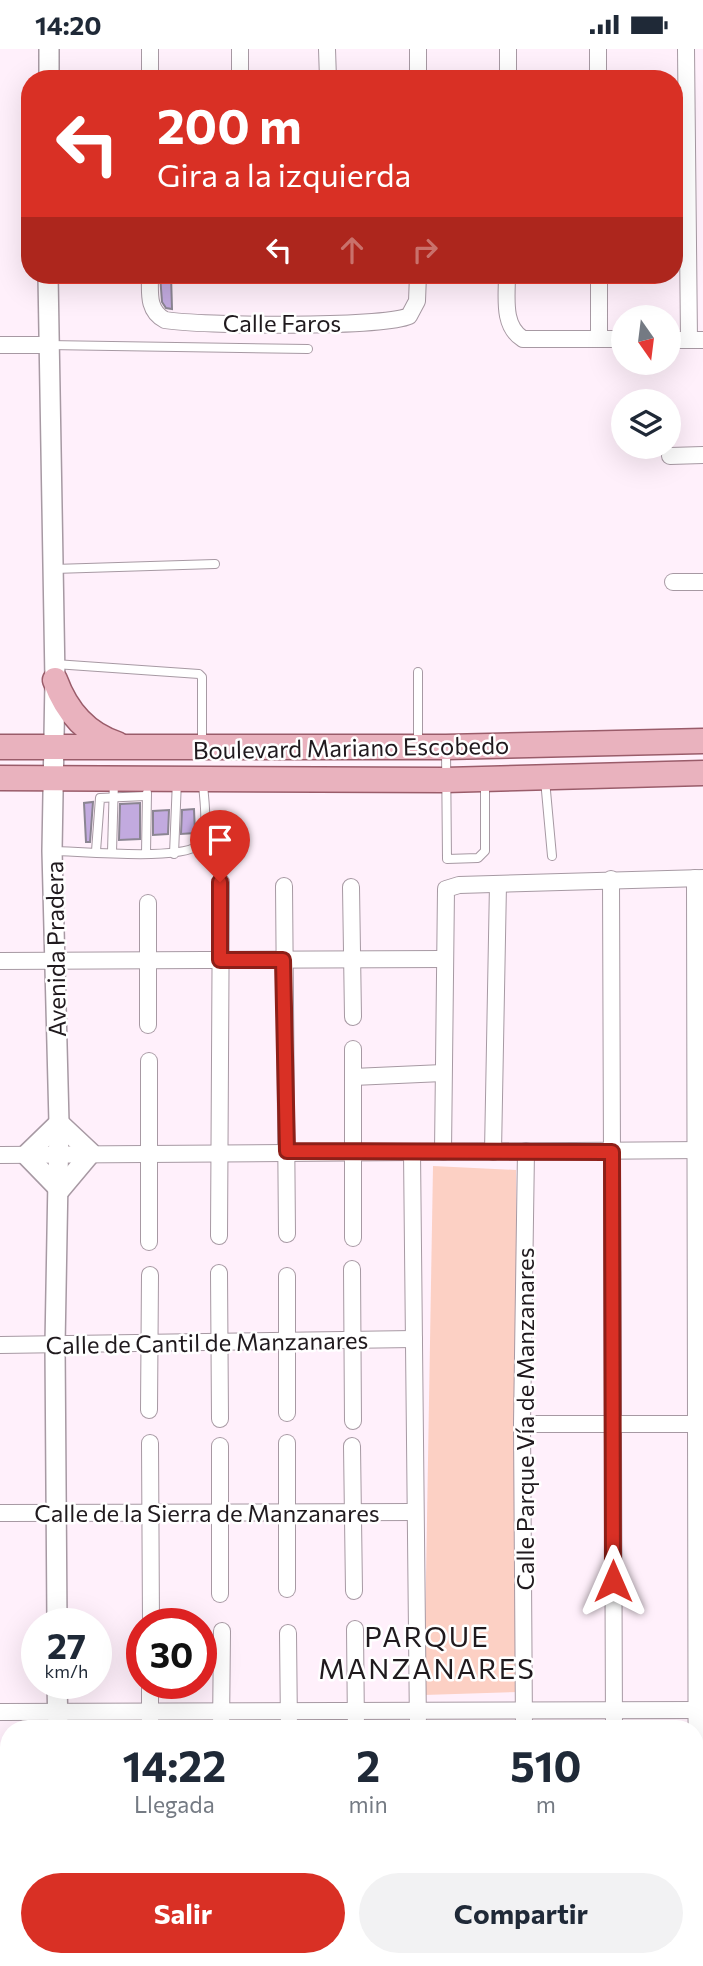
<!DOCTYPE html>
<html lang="es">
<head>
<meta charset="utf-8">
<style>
  :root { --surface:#fff; --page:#f2f2f3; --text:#1f2937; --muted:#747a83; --accent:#d93025 }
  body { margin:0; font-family:Commissioner,sans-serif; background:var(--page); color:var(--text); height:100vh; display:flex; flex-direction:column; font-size:26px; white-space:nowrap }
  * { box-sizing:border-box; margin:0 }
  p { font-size:23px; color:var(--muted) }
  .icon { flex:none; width:38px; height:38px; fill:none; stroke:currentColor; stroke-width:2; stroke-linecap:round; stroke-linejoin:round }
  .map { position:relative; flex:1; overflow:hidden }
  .side { position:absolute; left:0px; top:1671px; width:704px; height:247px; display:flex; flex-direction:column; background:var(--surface); border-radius:28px 28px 0 0; box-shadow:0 7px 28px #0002 }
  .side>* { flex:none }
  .banner { position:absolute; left:21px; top:21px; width:662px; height:214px; border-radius:28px; box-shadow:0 7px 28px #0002; background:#d93025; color:#fff; overflow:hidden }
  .needle { width:46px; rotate:166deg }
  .tools { position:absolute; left:611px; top:256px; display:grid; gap:14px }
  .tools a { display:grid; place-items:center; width:70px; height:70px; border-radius:50%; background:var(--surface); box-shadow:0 7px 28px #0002; font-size:35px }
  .speed { position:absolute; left:21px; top:1559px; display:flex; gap:14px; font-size:35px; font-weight:700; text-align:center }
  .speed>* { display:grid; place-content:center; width:91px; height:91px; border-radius:50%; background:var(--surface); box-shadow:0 7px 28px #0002; line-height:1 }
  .speed small { font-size:18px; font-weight:400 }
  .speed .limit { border:10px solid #d22; background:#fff; color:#111 }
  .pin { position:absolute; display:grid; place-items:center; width:60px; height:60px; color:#fff; margin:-72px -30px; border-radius:50% 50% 50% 0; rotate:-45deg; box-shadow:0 0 7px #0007 }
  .pin .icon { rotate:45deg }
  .me { position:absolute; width:77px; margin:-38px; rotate:0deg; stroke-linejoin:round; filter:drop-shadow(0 0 5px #0008) }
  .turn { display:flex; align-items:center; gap:24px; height:147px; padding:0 21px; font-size:32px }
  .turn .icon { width:91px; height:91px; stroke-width:2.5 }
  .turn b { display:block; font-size:49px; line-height:60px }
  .lanes { display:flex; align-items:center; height:66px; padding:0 21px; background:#0003; justify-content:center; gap:35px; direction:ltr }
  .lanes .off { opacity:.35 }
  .eta { display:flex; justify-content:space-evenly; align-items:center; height:119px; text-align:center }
  .eta b { font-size:42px; font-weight:700; line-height:49px }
  .button { display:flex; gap:14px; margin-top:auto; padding:14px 21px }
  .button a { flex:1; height:80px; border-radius:42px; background:var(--accent); color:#fff; font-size:28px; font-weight:700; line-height:80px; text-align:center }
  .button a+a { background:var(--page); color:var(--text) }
  .status { display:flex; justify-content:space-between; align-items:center; height:49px; padding:0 35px; background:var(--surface); direction:ltr }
  .status svg { height:19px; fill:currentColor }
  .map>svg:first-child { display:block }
</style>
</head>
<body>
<div class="status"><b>14:20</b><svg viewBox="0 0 49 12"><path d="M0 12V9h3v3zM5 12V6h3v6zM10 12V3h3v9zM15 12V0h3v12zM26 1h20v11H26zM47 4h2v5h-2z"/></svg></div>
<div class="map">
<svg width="703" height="1917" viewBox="0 0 703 1917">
  <rect width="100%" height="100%" fill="#fff0fb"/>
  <!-- park -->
  <path fill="#fcd0c4" d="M433,1117L516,1121L519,1643L424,1646Z"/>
  <!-- building -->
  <g fill="#c2aadf" stroke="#8b8592" stroke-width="2">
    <path d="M160,226H171L172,260L166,259L162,253Z"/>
    <path d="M93,753L90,793H86L84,754Z"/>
    <path d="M140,754V790L119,791L120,755Z"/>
    <path d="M194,760L195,784L181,785L182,761Z"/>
    <path d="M169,761L168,785L153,786V762Z"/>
  </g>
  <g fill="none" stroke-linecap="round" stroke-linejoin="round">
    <!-- service casing -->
    <g stroke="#a799a3" stroke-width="10">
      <g id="service">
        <path d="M48,296L308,300"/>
        <path d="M54,520L215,515"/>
        <path d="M55,615L199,625L202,628V696"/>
        <path d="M418,695V623"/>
        <path d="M446,701L447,810L478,809L485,802V732"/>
        <path d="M545,731L552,807"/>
        <path d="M52,802C78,802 189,813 200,794C209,778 204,751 203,735"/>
        <path d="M96,802L100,749L146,747"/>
        <path d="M112,803L114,731"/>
        <path d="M146,804L147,744"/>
        <path d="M174,805L177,731"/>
      </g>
    </g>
    <!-- minor casing -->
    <g stroke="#a799a3" stroke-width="18">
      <g id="minor">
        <path d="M240,0V30"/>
        <path d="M327,0L328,30"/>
        <path d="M418,0V30"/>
        <path d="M598,0V30"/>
        <path d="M686,0L689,291"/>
        <path d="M150,30V0"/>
        <path d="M508,30V0"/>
        <path d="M150,226C150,243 147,262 165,271C199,277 382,279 409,267L417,252L418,226"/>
        <path d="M507,226C507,248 502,277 523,290H623"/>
        <path d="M599,226V289"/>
        <path d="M668,291H703"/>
        <path d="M0,296H47"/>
        <path d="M670,407L703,406"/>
        <path d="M673,533H703"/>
        <path d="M695,829L697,1917"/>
        <path d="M611,830L614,1680"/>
        <path d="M284,837L287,1185"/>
        <path d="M351,838L353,968"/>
        <path d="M148,854V976"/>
        <path d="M0,912L443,910"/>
        <path d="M353,1000V1189"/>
        <path d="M149,1012V1193"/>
        <path d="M353,1028L443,1024"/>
        <path d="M412,1103L418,1680"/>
        <path d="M443,1103L446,840L459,836L703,829"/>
        <path d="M493,1103L498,835"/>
        <path d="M0,1106L703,1101"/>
        <path d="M219,1187L221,833"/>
        <path d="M352,1220L353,1372"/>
        <path d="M219,1224L220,1370"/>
        <path d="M0,1296L414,1290"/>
        <path d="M149,1361L150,1226"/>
        <path d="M287,1364V1227"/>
        <path d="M522,1375H703"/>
        <path d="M150,1394L151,1575"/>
        <path d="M287,1394V1540"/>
        <path d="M220,1397V1545"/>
        <path d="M352,1397L354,1542"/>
        <path d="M0,1464L415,1463"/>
        <path d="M355,1580L356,1680"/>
        <path d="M288,1584L289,1680"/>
        <path d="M0,1663L703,1661"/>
        <path d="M150,1680V1634"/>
        <path d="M221,1680L222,1582"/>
        <path d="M524,1680L522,1375L526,1102"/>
        <path d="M0,1849H9"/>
        <path d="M421,1909V1917"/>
        <path d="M527,1909V1917"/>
        <path d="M615,1909V1917"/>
      </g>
    </g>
    <!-- tertiary casing -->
    <g stroke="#a799a3" stroke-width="22">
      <g id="tertiary">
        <path d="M49,30V0"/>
        <path d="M48,226L55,631L52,802L59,1074L55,1296L57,1575"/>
        <path d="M59,1074L91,1104L60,1141L26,1106Z"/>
        <path d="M57,1634L58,1680"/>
        <path d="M60,1909V1917"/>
      </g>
    </g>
    <!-- primary casing -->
    <g stroke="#9a5c6a" stroke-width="27">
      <g id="primary">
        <path d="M55,631C66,661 86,685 117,695"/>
        <path d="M0,698H446L703,692"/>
        <path d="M0,729L445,731L703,724"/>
      </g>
    </g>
    <!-- service -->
    <use href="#service" stroke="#fff" stroke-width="8"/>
    <!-- minor -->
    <use href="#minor" stroke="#fff" stroke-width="16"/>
    <!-- tertiary -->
    <use href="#tertiary" stroke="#fff" stroke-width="19"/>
    <!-- primary -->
    <use href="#primary" stroke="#e9b2be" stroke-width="24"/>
  </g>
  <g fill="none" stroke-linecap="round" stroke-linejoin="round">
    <!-- route casing -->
    <g stroke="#8d1f18" stroke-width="18">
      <path id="route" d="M220,833V911H283L287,1102L612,1103L613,1532"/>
    </g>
    <!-- route -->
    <use href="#route" stroke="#d93025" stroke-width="12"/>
  </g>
  <g text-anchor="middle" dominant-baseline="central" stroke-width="5" stroke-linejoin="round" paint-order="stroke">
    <!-- street labels -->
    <g font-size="24" fill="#201a1e" stroke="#fff">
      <text x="282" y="273">Calle Faros</text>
      <text transform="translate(351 698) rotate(-1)">Boulevard Mariano Escobedo</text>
      <text transform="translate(55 900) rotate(-91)">Avenida Pradera</text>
      <text transform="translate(207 1293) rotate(-1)">Calle de Cantil de Manzanares</text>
      <text transform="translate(524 1370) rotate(-90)">Calle Parque Vía de Manzanares</text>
      <text x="207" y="1463">Calle de la Sierra de Manzanares</text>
    </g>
    <!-- quarter labels -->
    <g font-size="28" letter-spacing="2" fill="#201a1e" stroke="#fff">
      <text x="427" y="1587">PARQUE<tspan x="427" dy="32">MANZANARES</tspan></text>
    </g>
  </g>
</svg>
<div class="tools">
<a><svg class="needle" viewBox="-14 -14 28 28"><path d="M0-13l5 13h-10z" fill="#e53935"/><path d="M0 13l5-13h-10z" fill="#747a83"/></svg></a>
<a><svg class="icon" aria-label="layers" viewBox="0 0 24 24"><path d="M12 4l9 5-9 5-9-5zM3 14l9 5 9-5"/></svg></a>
</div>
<div class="speed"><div>27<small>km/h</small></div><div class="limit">30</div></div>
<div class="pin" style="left:220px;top:833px;background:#d93025"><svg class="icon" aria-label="arrive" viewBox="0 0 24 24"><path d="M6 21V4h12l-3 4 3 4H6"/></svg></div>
<svg class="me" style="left:613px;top:1532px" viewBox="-20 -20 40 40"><path d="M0-17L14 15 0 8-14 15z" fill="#d93025" stroke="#fff" stroke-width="4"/></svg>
<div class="banner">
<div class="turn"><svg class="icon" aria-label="left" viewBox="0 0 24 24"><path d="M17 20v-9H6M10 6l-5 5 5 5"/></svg><div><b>200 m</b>Gira a la izquierda</div></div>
<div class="lanes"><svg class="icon" aria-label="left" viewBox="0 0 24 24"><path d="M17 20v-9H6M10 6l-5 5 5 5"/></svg><svg class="icon off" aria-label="ahead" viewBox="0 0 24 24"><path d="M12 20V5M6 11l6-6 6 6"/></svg><svg class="icon off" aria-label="right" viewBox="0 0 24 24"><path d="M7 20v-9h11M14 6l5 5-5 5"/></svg></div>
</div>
<section class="side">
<div class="eta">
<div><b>14:22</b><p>Llegada</p></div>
<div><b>2</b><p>min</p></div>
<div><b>510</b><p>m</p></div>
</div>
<div class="button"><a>Salir</a><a>Compartir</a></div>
</section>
</div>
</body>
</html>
